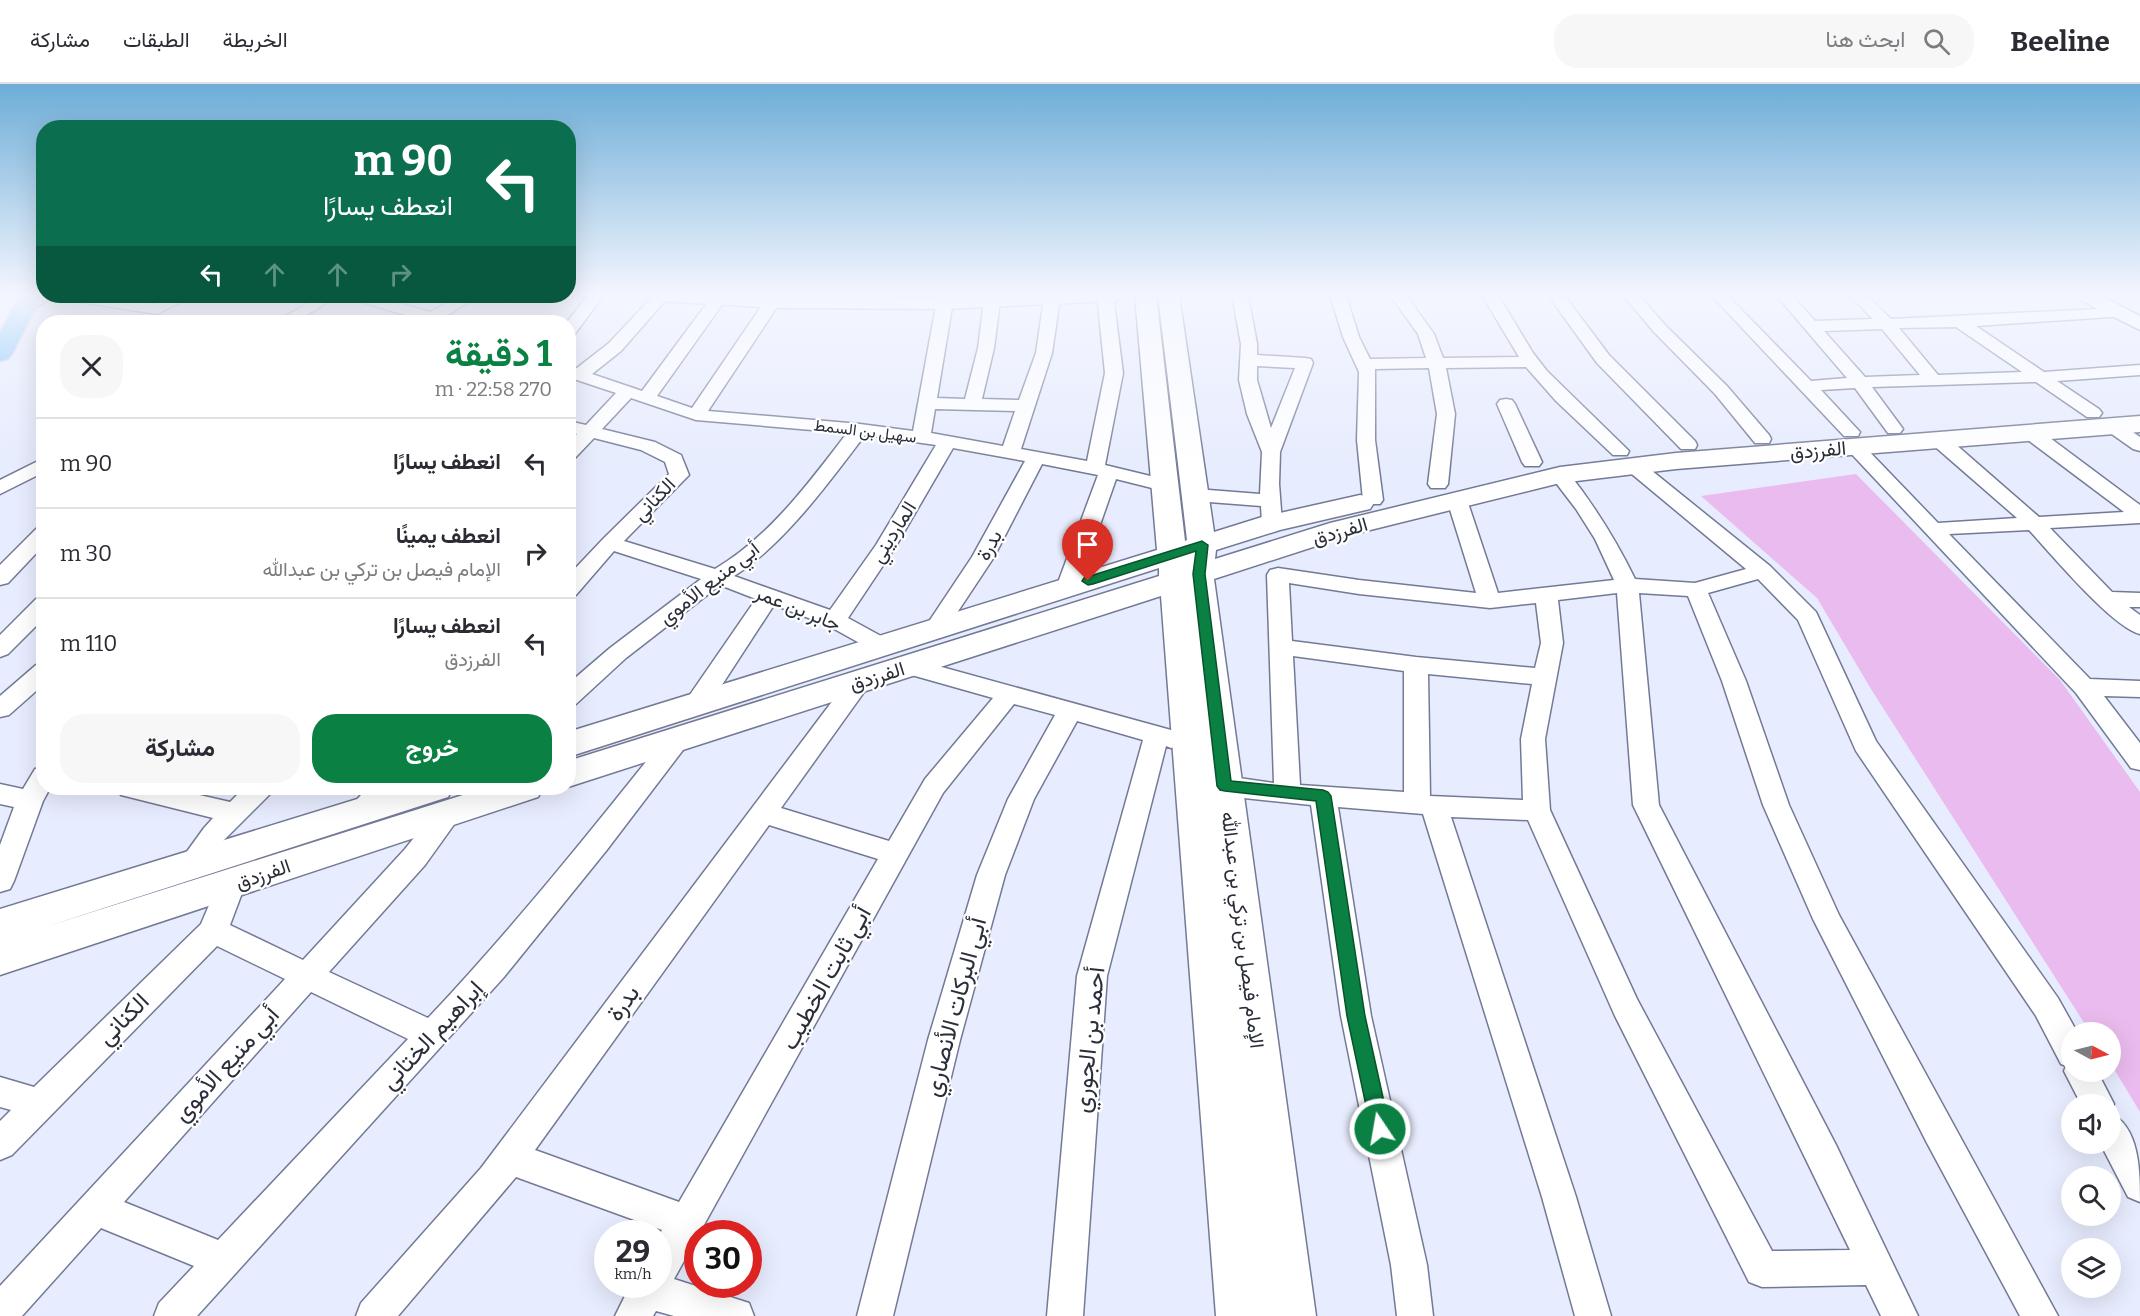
<!DOCTYPE html>
<html lang="ar">
<head>
<meta charset="utf-8">
<style>
  :root { --surface:#fff; --page:#f7f7f7; --text:#2b2b33; --muted:#7c7c81; --line:#e1e1e2; --accent:#0b8043 }
  body { margin:0; font-family:Bitter,Vazirmatn,serif; background:var(--page); color:var(--text); direction:rtl; height:100vh; display:flex; flex-direction:column; font-size:22px; white-space:nowrap }
  * { box-sizing:border-box; margin:0 }
  p { font-size:20px; color:var(--muted) }
  .icon { flex:none; width:33px; height:33px; fill:none; stroke:currentColor; stroke-width:2; stroke-linecap:round; stroke-linejoin:round }
  .map { position:relative; flex:1; overflow:hidden; direction:ltr }
  .side { position:absolute; left:36px; top:231px; width:540px; height:480px; display:flex; flex-direction:column; background:var(--surface); border-radius:24px; box-shadow:0 6px 24px #0002; direction:rtl }
  .side>* { flex:none }
  .banner { position:absolute; left:36px; top:36px; width:540px; height:183px; border-radius:24px; box-shadow:0 6px 24px #0002; direction:rtl; background:#0b6e4f; color:#fff; overflow:hidden }
  .needle { width:39px; rotate:97deg }
  .tools { position:absolute; left:2061px; top:938px; display:grid; gap:12px }
  .tools a { display:grid; place-items:center; width:60px; height:60px; border-radius:50%; background:var(--surface); box-shadow:0 6px 24px #0002; font-size:30px }
  .speed { position:absolute; left:594px; top:1136px; display:flex; gap:12px; font-size:30px; font-weight:700; text-align:center }
  .speed>* { display:grid; place-content:center; width:78px; height:78px; border-radius:50%; background:var(--surface); box-shadow:0 6px 24px #0002; line-height:1 }
  .speed small { font-size:15px; font-weight:400 }
  .speed .limit { border:9px solid #d22; background:#fff; color:#111 }
  .pin { position:absolute; display:grid; place-items:center; width:51px; height:51px; color:#fff; margin:-62px -26px; border-radius:50% 50% 50% 0; rotate:-45deg; box-shadow:0 0 6px #0007 }
  .pin .icon { rotate:45deg }
  .me { position:absolute; width:66px; margin:-33px; rotate:348deg; stroke-linejoin:round; filter:drop-shadow(0 0 4px #0008) }
  .turn { display:flex; align-items:center; gap:21px; height:126px; padding:0 24px; font-size:27px }
  .turn .icon { width:78px; height:78px; stroke-width:2.5 }
  .turn b { display:block; font-size:42px; line-height:51px }
  .lanes { display:flex; align-items:center; height:57px; padding:0 24px; background:#0003; justify-content:center; gap:30px; direction:ltr }
  .lanes .off { opacity:.35 }
  .round { display:grid; place-items:center; flex:none; width:63px; height:63px; border-radius:24px; background:var(--page) }
  .head { display:flex; align-items:center; justify-content:space-between; height:102px; padding:0 24px }
  h1 { font-size:36px; font-weight:700; line-height:45px; color:var(--accent) }
  .primary-button { display:flex; gap:12px; margin-top:auto; padding:12px 24px }
  .primary-button a { flex:1; height:69px; border-radius:24px; background:var(--accent); color:#fff; font-size:24px; font-weight:700; line-height:69px; text-align:center }
  .primary-button a+a { background:var(--page); color:var(--text) }
  ul { padding:0; list-style:none }
  li { display:flex; align-items:center; gap:18px; height:90px; padding:0 24px; border-top:2px solid var(--line) }
  li div { flex:1 }
  li b { display:block; font-size:22px }
  li em { font-style:normal }
  header { display:flex; align-items:center; gap:36px; box-sizing:border-box; height:84px; padding:0 30px; background:var(--surface); border-bottom:2px solid var(--line) }
  header strong { font-size:28px }
  nav { display:flex; gap:33px; margin-inline-start:auto; font-size:21px }
  .search { width:420px; height:54px; background:var(--page); display:flex; align-items:center; gap:15px; box-sizing:border-box; padding:0 21px; border-radius:24px; color:var(--muted); font-size:22px }
  .map>svg:first-child { display:block }
</style>
</head>
<body>
<header>
<strong>Beeline</strong>
<div class="search"><svg class="icon" aria-label="search" viewBox="0 0 24 24"><circle cx="10" cy="10" r="6"/><path d="M15 15l6 6"/></svg>ابحث هنا</div>
<nav><a>الخريطة</a><a>الطبقات</a><a>مشاركة</a></nav>
</header>
<div class="map">
<svg width="2140" height="1232" viewBox="0 0 2140 1232">
  <rect width="100%" height="100%" fill="#e7ecfe"/>
  <!-- green -->
  <path fill="#eabbee" d="M1856,390L2060,596L2140,708V1028L2111,980L2110,948H2090L1871,605L1817,514L1701,412Z"/>
  <g fill="none" stroke-linecap="round" stroke-linejoin="round">
    <!-- minor casing -->
    <g stroke="#737a95" stroke-width="3">
      <g id="minor">
        <path d="M37,211L54,212L29,227H17L15,224Z"/>
        <path d="M588,211H604L574,251L568,253L567,238Z"/>
        <path d="M654,211H670L621,267L592,290L642,307L713,211H729L657,312L692,324L769,211H785L708,327L860,340L913,347L938,211H954L937,314L965,315L978,264L984,217L992,212L1000,217L994,264L982,315L1019,316L1036,269L1044,214L1047,211H1058L1060,214L1052,269L1021,365L1087,377L1105,289L1097,211H1113L1123,289L1105,381L1171,397L1174,401L1171,405L1164,407L1116,395L1078,504L1075,509L1067,511L1059,509L1056,504L1098,391L1042,380L994,473L943,550L935,552L927,550L924,545L972,473L1025,377L953,364L896,462L848,534L890,557L893,562L890,567L882,570L874,567L827,541L774,521L705,627L696,629L687,627L684,621L687,615L756,515L720,501L626,574L576,620L568,622V600L610,564L701,495L614,467L576,511L568,513V492L603,455L669,390L665,378L641,366L594,354L575,374L568,376V359L577,350L568,348V337L586,341L616,309L568,293V282L577,284L609,259ZM631,314L696,336L847,349C809,399 769,453 715,485L624,457L689,391L681,371L655,358L602,345ZM935,325L1015,327L1003,362L931,349ZM865,351L936,361L876,461L830,526L734,492C784,461 829,398 865,351Z"/>
        <path d="M1232,211H1248L1257,260V271L1305,274L1311,275L1313,279L1280,368L1279,400L1282,439L1279,443H1265L1262,439L1261,422L1196,417L1189,415L1186,411L1189,407L1196,405L1260,410L1262,368L1247,330L1239,296L1241,260ZM1257,282L1295,284L1271,344L1257,296Z"/>
        <path d="M1330,211H1346L1359,253L1370,275L1426,274L1418,250L1390,211H1406L1434,250L1443,274L1519,273L1482,211H1498L1533,269L1547,287L1629,367L1627,371H1613L1556,317L1526,283L1446,284L1455,330L1448,400L1445,404H1431L1428,400L1437,330L1429,284L1375,285V356L1383,416L1380,420H1366L1363,416L1357,356L1359,288L1343,253Z"/>
        <path d="M1548,211H1564L1609,271L1695,357L1697,361L1695,365H1681L1597,279Z"/>
        <path d="M1623,211H1639L1666,242L1727,302L1769,351L1771,355L1769,359H1755L1715,310L1654,248Z"/>
        <path d="M1711,211H1727L1811,297L1847,294L1776,211H1792L1815,237L1873,235L1849,211H1866L1891,235L2119,224L2127,229L2125,232L1976,242L2044,288L2140,281V291L2057,297L2099,325L2102,329L2099,333H2087L2036,298L1872,303L1903,345L1900,349H1888L1855,304L1821,306L1860,348L1858,352H1844ZM1956,243L2022,288L1938,291L1899,244ZM1882,245L1920,291L1865,293L1824,247Z"/>
        <path d="M73,212H100L155,220L171,212H190L187,215L157,230L80,218L74,216Z"/>
        <path d="M320,212H338L295,238H276Z"/>
        <path d="M349,212H372L430,228L460,212H478L438,237L416,238L418,235L352,215Z"/>
        <path d="M1506,315L1512,316L1515,320L1542,378L1539,382H1525L1522,378L1497,320L1500,316Z"/>
        <path d="M2112,337L2118,338L2140,353V367L2133,365L2106,346L2103,342L2106,338Z"/>
        <path d="M2031,343L2038,345L2140,421V439L2050,444L2112,508L2140,509V523H2129L2140,531V550C2112,543 2051,470 2029,446L1949,450L2090,595L2140,597V613L2104,612L2140,659V686L2131,684L2076,609L1845,363L1847,359H1861L1938,439L2017,434L1932,360L1930,356L1932,352H1946L2039,433L2124,428L2024,353L2022,349L2024,345Z"/>
        <path d="M44,374V388L0,410V396Z"/>
        <path d="M1634,376L1641,378L1770,482L1816,528L1876,657L2058,914L2077,948H2072V987H2097L2114,1020L2110,1028V1020H2081L2064,987L2066,982L2061,980L2036,932L1856,667L1798,536L1758,495L1708,509L1746,597L1789,721L1839,831L2058,1232H2020L1927,1059L1813,835L1763,721L1722,597L1688,512L1639,509L1659,721L1836,1061L1918,1232H1881L1866,1201L1762,1203L1749,1198L1615,932L1528,736L1451,733L1576,1113L1611,1232H1575L1542,1113L1423,730L1338,723L1371,932L1427,1181L1433,1232H1397L1391,1181L1341,932L1311,721L1225,712L1216,709L1212,702L1216,695L1225,692L1274,699L1267,491L1270,486L1278,484L1359,496L1476,509L1447,416L1450,412H1464L1467,416L1498,509L1614,496L1595,455L1576,425L1550,391L1553,387H1567C1594,421 1616,456 1635,495L1695,499L1746,485L1627,386L1624,382L1627,378ZM1289,499L1359,510L1490,524L1536,519L1541,559L1535,584L1416,573L1292,557ZM1617,509L1633,721L1850,1166L1772,1167L1637,915L1550,726L1545,655L1563,559L1558,516ZM1293,572L1404,587V708L1300,701ZM1428,590L1532,600L1521,655L1523,716L1430,712Z"/>
        <path d="M44,442V461L8,499L0,501V481L37,444Z"/>
        <path d="M44,513V534L8,570L0,573V551L36,515Z"/>
        <path d="M909,574L1171,646L1180,649L1183,655L1180,661L1171,664L1166,662L1107,892L1083,1232H1047L1077,892L1143,656L1077,637L1034,715L1005,791L960,956L893,1232H857L928,956L977,791L1008,715L1055,631L1014,620L943,709L674,1195L749,1219L754,1232H674L656,1227L653,1232H615L631,1200H658V1153L662,1146L516,1093L398,1232H356L361,1219L481,1084L852,591L860,589L868,591L872,597L781,724L889,757L925,695L993,614L901,588L897,582L901,576ZM769,741L878,775L679,1118L535,1066Z"/>
        <path d="M44,579V600L9,631L0,633V612L36,581Z"/>
        <path d="M677,647L686,650L689,656L686,662L606,767L504,893L197,1232H154L159,1219L194,1182L101,1144L22,1232H0V1202L285,895L217,862L12,1071L0,1076V1037L11,1026L0,1023V993L34,1003L201,840L221,793L231,790L241,793L245,801L230,841L303,876L405,765L440,721L449,718L458,721L462,728L458,735L425,781L329,888L428,934C513,844 591,747 668,650ZM311,908L408,955L218,1156L124,1118Z"/>
        <path d="M44,683V704H50L43,717L14,797L10,805L0,808V761L14,723L0,720V700L23,705L35,685Z"/>
        <path d="M117,704H169L230,718L244,704H273L269,711L222,758L202,788L192,791L182,788L178,780L204,744L213,734L121,711Z"/>
        <path d="M367,704H396L369,734L360,737L351,734L347,727Z"/>
        <path d="M2110,1029C2140,1043 2140,1088 2140,1118L2128,1113L2100,1059H2110Z"/>
      </g>
    </g>
    <!-- tertiary casing -->
    <g stroke="#737a95" stroke-width="3">
      <g id="tertiary">
        <path d="M648,211L944,213L996,211H1123L1120,215L1113,217L944,225L783,224L657,217L650,215Z"/>
        <path d="M2075,211H2099L2140,232V246L2078,215Z"/>
      </g>
    </g>
    <!-- secondary casing -->
    <g stroke="#737a95" stroke-width="3">
      <g id="secondary">
        <path d="M1135,211H1156L1185,457L1187,456L1158,211H1179L1214,448L1262,433L1360,411L1370,413L1374,419L1370,425L1280,446L1216,466L1215,475L1330,439L1560,383L1676,369L2140,332V348L1676,385L1560,399L1350,451L1214,495L1316,1232H1216L1161,512L568,703V677L1159,492V484L568,673V648L1157,466Z"/>
        <path d="M393,704H453L448,713L45,843L485,704H543L538,713L0,891V825Z"/>
      </g>
    </g>
    <!-- primary casing -->
    <g stroke="#d0d1d3" stroke-width="3">
      <path id="primary" d="M20,211H42L12,270L8,275L0,277V249Z"/>
    </g>
    <!-- minor -->
    <use href="#minor" fill="#fff" fill-rule="evenodd"/>
    <!-- tertiary -->
    <use href="#tertiary" fill="#fff" fill-rule="evenodd"/>
    <!-- secondary -->
    <use href="#secondary" fill="#fff" fill-rule="evenodd"/>
    <!-- primary -->
    <use href="#primary" fill="#78c1f5" fill-rule="evenodd"/>
  </g>
  <!-- sky -->
  <linearGradient id="sky" x2="0" y2="1"><stop stop-color="#6dadd7"/><stop offset="0.55" stop-color="#f4f6ff"/><stop offset="1" stop-color="#f4f6ff" stop-opacity="0"/></linearGradient>
  <rect width="2140" height="383" fill="url(#sky)"/>
  <!-- route -->
  <path fill="#0b8043" stroke="#07532c" stroke-width="1.5" d="M1202,457L1208,461L1205,490L1231,697L1323,706L1328,708L1331,712L1365,932L1390,1045L1387,1051L1380,1054L1374,1051L1371,1045L1347,932L1316,717L1225,707L1220,706L1217,702L1193,490L1196,467L1093,500L1088,501L1082,497L1084,494Z"/>
  <g text-anchor="middle" dominant-baseline="central" stroke-width="4.5" stroke-linejoin="round" paint-order="stroke">
    <!-- far-street labels -->
    <g font-size="16" fill="#2a2e39" stroke="#fff">
      <text transform="translate(865 347) rotate(7)">سهيل بن السمط</text>
    </g>
    <!-- street labels -->
    <g font-size="20" fill="#2a2e39" stroke="#fff">
      <text transform="translate(1818 366) rotate(-5)">الفرزدق</text>
      <text transform="translate(654 415) rotate(-46)">الكناني</text>
      <text transform="translate(1340 447) rotate(-16)">الفرزدق</text>
      <text transform="translate(893 448) rotate(-58)">المارديني</text>
      <text transform="translate(989 461) rotate(-61)">بدرة</text>
      <text transform="translate(709 499) rotate(-38)">أبي منيع الأموي</text>
      <text transform="translate(798 524) rotate(22)">جابر بن عمر</text>
      <text transform="translate(877 592) rotate(-17)">الفرزدق</text>
      <text transform="translate(263 790) rotate(-19)">الفرزدق</text>
      <text transform="translate(1243 846) rotate(83)">الإمام فيصل بن تركي بن عبدالله</text>
    </g>
    <!-- near-street labels -->
    <g font-size="24" fill="#2a2e39" stroke="#fff">
      <text transform="translate(826 894) rotate(-61)">أبي ثابت الخطيب</text>
      <text transform="translate(623 919) rotate(-54)">بدرة</text>
      <text transform="translate(955 923) rotate(-75)">أبي البركات الأنصاري</text>
      <text transform="translate(123 935) rotate(-45)">الكناني</text>
      <text transform="translate(432 951) rotate(-47)">إبراهيم الختاني</text>
      <text transform="translate(1089 956) rotate(-84)">أحمد بن الجوري</text>
      <text transform="translate(226 980) rotate(-48)">أبي منيع الأموي</text>
    </g>
  </g>
</svg>
<div class="tools">
<a><svg class="needle" viewBox="-14 -14 28 28"><path d="M0-13l5 13h-10z" fill="#e53935"/><path d="M0 13l5-13h-10z" fill="#7c7c81"/></svg></a>
<a><svg class="icon" aria-label="sound" viewBox="0 0 24 24"><path d="M4 9h4l5-4v14l-5-4H4zM17 9q2 3 0 6"/></svg></a>
<a><svg class="icon" aria-label="search" viewBox="0 0 24 24"><circle cx="10" cy="10" r="6"/><path d="M15 15l6 6"/></svg></a>
<a><svg class="icon" aria-label="layers" viewBox="0 0 24 24"><path d="M12 4l9 5-9 5-9-5zM3 14l9 5 9-5"/></svg></a>
</div>
<div class="speed"><div>29<small>km/h</small></div><div class="limit">30</div></div>
<div class="pin" style="left:1088px;top:497px;background:#d93025"><svg class="icon" aria-label="arrive" viewBox="0 0 24 24"><path d="M6 21V4h12l-3 4 3 4H6"/></svg></div>
<svg class="me" style="left:1380px;top:1045px" viewBox="-20 -20 40 40"><circle r="17" fill="#0b8043" stroke="#fff" stroke-width="3"/><path d="M0-11L8 9 0 5-8 9z" fill="#fff"/></svg>
<div class="banner">
<div class="turn"><svg class="icon" aria-label="left" viewBox="0 0 24 24"><path d="M17 20v-9H6M10 6l-5 5 5 5"/></svg><div><b>90 m</b>انعطف يسارًا</div></div>
<div class="lanes"><svg class="icon" aria-label="left" viewBox="0 0 24 24"><path d="M17 20v-9H6M10 6l-5 5 5 5"/></svg><svg class="icon off" aria-label="ahead" viewBox="0 0 24 24"><path d="M12 20V5M6 11l6-6 6 6"/></svg><svg class="icon off" aria-label="ahead" viewBox="0 0 24 24"><path d="M12 20V5M6 11l6-6 6 6"/></svg><svg class="icon off" aria-label="right" viewBox="0 0 24 24"><path d="M7 20v-9h11M14 6l5 5-5 5"/></svg></div>
</div>
<section class="side">
<div class="head"><div><h1>1 دقيقة</h1><p>270 m · 22:58</p></div><a class="round"><svg class="icon" aria-label="close" viewBox="0 0 24 24"><path d="M6 6l12 12M18 6L6 18"/></svg></a></div>
<ul>
<li><svg class="icon" aria-label="left" viewBox="0 0 24 24"><path d="M17 20v-9H6M10 6l-5 5 5 5"/></svg><div><b>انعطف يسارًا</b></div><em>90 m</em></li>
<li><svg class="icon" aria-label="right" viewBox="0 0 24 24"><path d="M7 20v-9h11M14 6l5 5-5 5"/></svg><div><b>انعطف يمينًا</b><p>الإمام فيصل بن تركي بن عبدالله</p></div><em>30 m</em></li>
<li><svg class="icon" aria-label="left" viewBox="0 0 24 24"><path d="M17 20v-9H6M10 6l-5 5 5 5"/></svg><div><b>انعطف يسارًا</b><p>الفرزدق</p></div><em>110 m</em></li>
</ul>
<div class="primary-button"><a>خروج</a><a>مشاركة</a></div>
</section>
</div>
</body>
</html>
